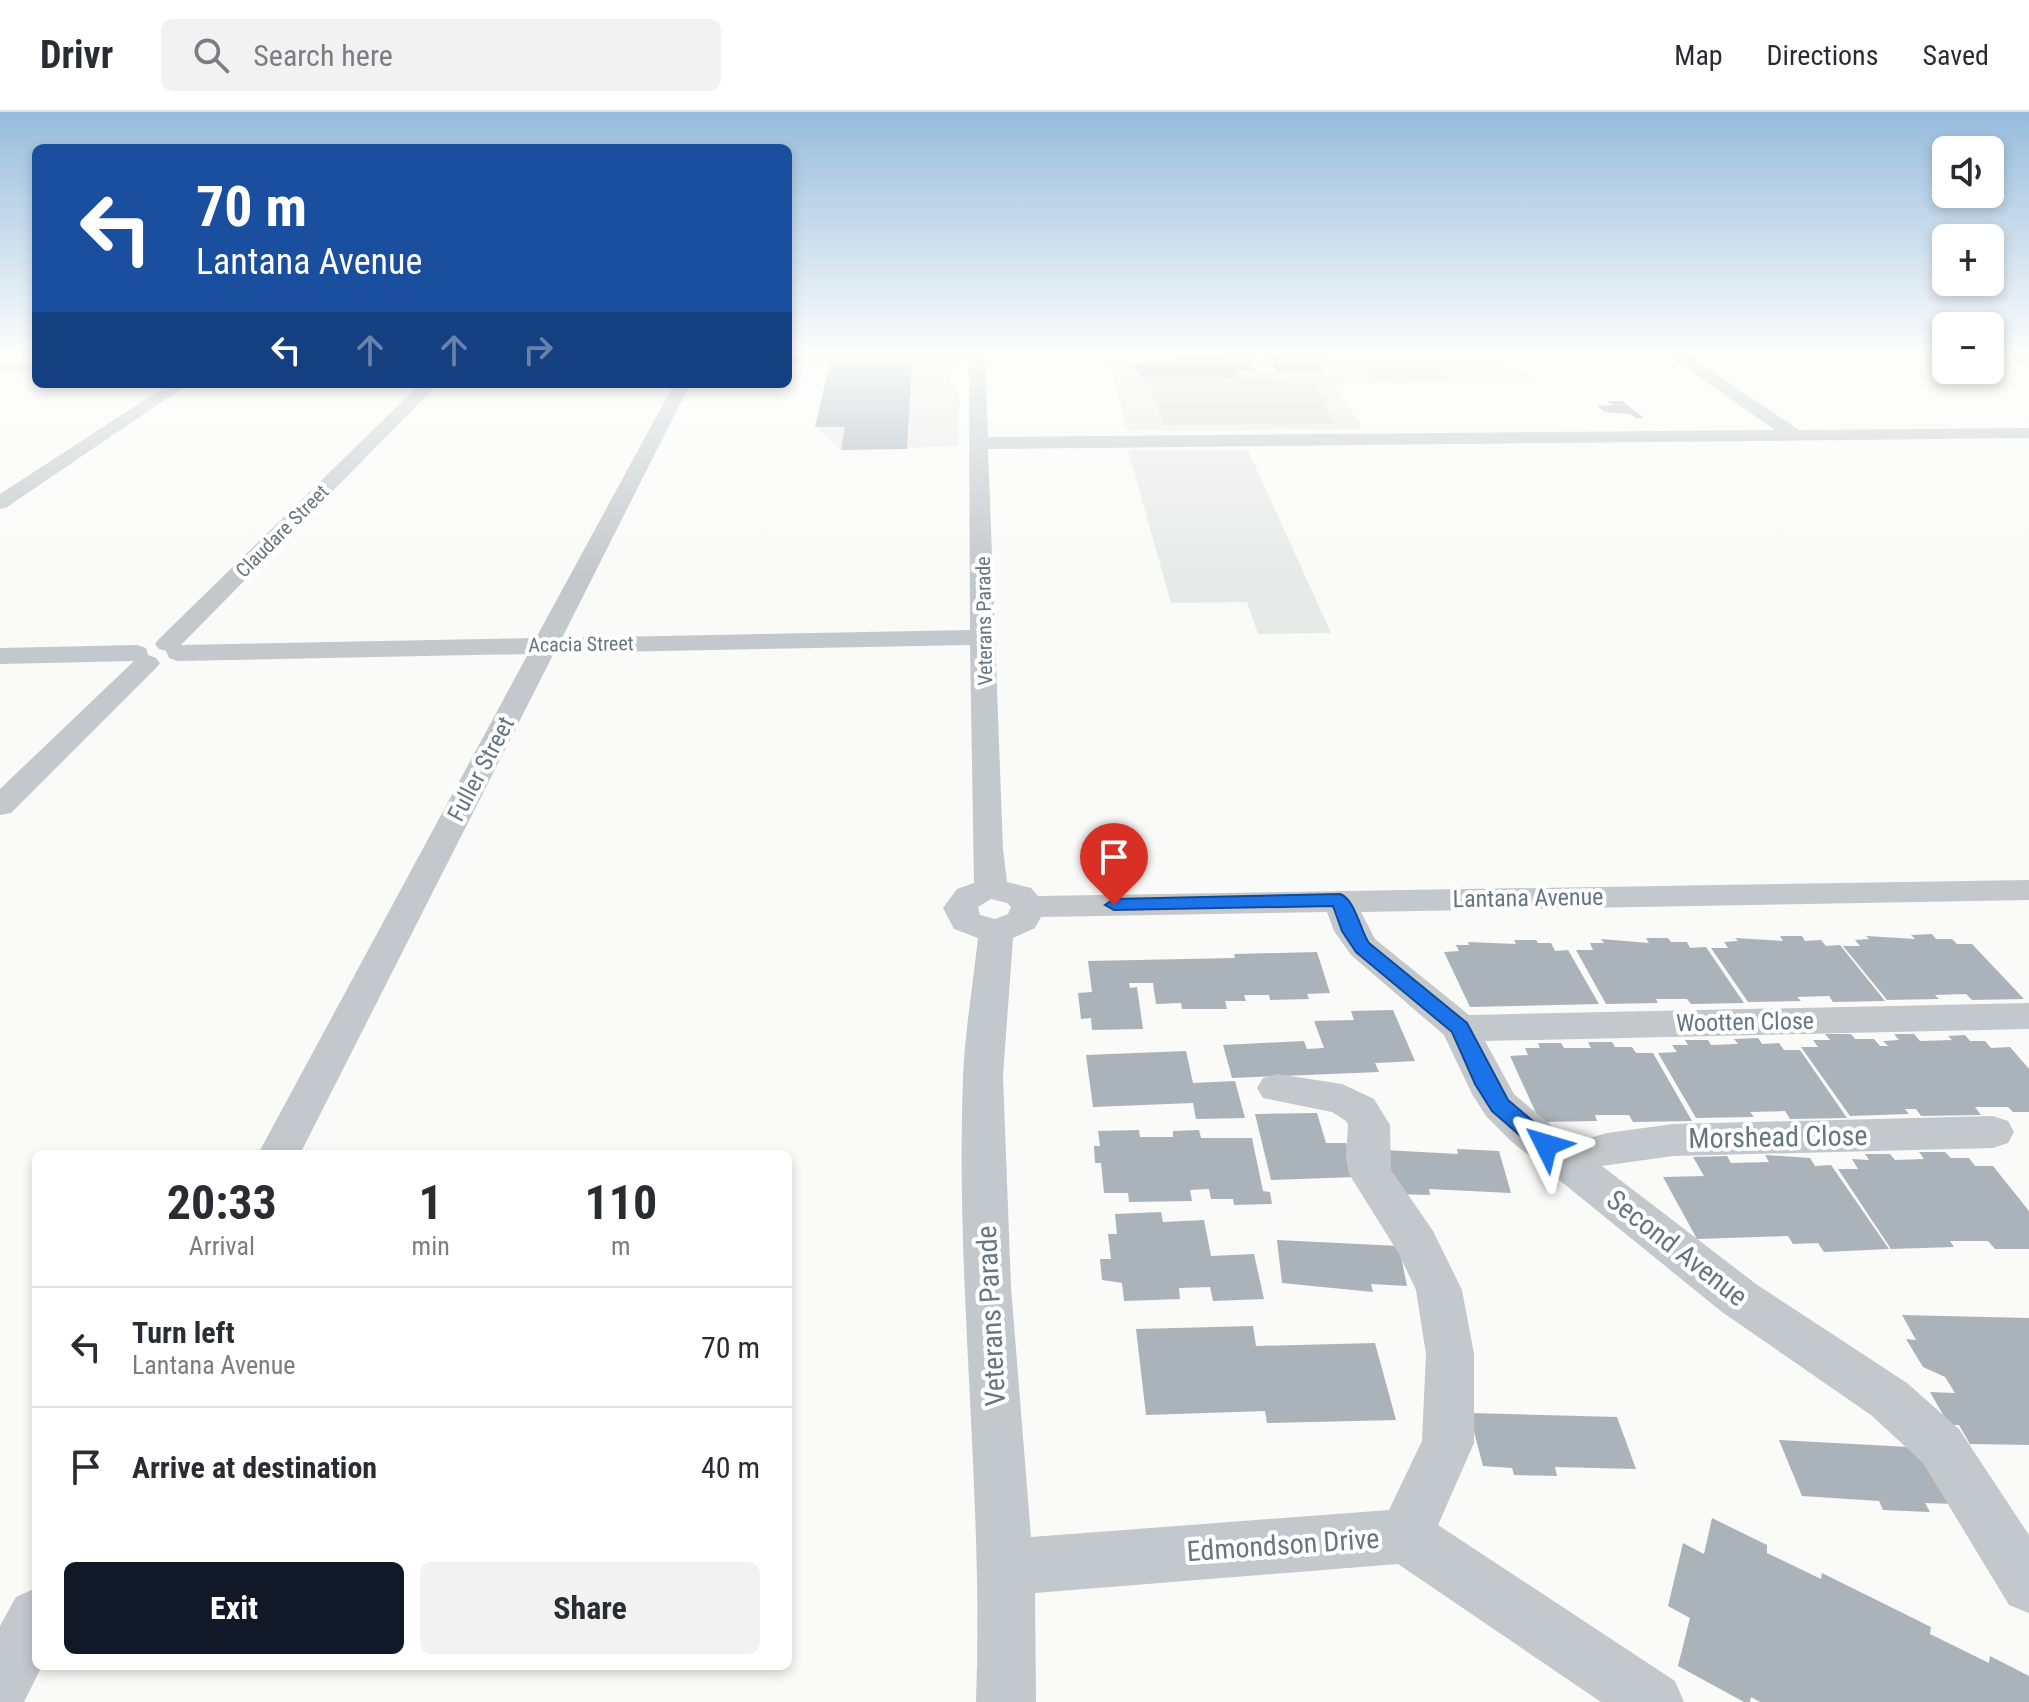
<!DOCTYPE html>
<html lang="en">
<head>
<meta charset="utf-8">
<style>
  :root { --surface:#fff; --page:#f2f2f3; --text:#2b2b33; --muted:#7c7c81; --line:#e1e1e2; --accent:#111827 }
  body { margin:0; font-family:"Roboto Condensed",sans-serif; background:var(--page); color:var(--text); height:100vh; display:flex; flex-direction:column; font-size:30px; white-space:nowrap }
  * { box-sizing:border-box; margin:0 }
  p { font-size:26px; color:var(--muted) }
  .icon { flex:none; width:44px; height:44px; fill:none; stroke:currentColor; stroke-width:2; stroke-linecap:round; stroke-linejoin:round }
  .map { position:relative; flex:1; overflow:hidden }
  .drawer { position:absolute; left:32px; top:1038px; width:760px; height:520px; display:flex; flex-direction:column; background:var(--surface); border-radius:12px; box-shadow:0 4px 12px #0003 }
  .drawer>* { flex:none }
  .top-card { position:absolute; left:32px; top:32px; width:760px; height:244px; border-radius:12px; box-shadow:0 4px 12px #0003; background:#1a4fa0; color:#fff; overflow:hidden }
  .buttons { position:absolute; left:1932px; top:24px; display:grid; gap:16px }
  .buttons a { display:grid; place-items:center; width:72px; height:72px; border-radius:12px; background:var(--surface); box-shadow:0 4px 12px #0003; font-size:40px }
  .pin { position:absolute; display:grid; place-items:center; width:68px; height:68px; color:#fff; margin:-82px -34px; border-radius:50% 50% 50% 0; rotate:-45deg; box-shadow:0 0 8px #0007 }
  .pin .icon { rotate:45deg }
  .me { position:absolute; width:88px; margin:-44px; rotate:310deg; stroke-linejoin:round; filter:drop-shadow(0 0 6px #0008) }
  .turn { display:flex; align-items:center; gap:28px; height:168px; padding:0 32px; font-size:36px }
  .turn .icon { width:104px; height:104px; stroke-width:2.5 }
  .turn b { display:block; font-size:56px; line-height:68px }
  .lanes { display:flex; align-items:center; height:76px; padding:0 32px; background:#0003; justify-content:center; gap:40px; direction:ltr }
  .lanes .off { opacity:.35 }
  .eta { display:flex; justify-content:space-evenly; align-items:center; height:136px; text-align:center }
  .eta b { font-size:48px; font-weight:700; line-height:56px }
  .primary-button { display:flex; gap:16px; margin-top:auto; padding:16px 32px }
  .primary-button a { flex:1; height:92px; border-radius:12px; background:var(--accent); color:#fff; font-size:32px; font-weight:700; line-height:92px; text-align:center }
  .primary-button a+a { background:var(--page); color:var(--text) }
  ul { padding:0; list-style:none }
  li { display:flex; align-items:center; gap:24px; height:120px; padding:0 32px; border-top:2px solid var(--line) }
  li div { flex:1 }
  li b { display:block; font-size:30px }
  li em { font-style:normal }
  header { display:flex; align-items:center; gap:48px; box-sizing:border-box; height:112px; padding:0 40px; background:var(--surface); border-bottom:2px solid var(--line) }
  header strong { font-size:38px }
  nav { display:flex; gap:44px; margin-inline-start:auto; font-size:28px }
  .search { width:560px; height:72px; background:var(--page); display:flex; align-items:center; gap:20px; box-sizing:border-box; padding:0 28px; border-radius:12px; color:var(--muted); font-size:30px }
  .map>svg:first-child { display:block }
</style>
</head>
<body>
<header>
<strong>Drivr</strong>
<div class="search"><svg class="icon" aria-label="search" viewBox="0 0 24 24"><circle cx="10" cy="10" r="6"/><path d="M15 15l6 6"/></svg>Search here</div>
<nav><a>Map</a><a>Directions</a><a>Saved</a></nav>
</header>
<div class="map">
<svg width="2029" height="1590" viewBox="0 0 2029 1590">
  <rect width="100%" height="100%" fill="#fafaf8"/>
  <!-- built -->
  <g fill="#e8e9e9">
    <path d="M1106,240H1499L1533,270L1334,272L1363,317L1128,319Z"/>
    <path d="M914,250L952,251L951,272L959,280V334L841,338L815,315L830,252Z"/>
    <path d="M1248,338L1331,521L1258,522L1247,490L1171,491L1128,338Z"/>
  </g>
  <!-- green -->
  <g fill="#dadfd7">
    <path d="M1440,258L1451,269L1375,270L1366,259Z"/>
    <path d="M1274,263L1277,268L1313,273L1335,312L1164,313L1147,266H1238V264Z"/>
  </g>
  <!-- building -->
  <g fill="#aab3b9">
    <path d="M1253,240L1257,247L1178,248L1175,241Z"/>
    <path d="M1263,240H1330L1334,245L1267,246Z"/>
    <path d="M1191,250H1249L1254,258H1234L1238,266L1139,265L1133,251Z"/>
    <path d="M912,251L907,337L841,338L845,315H815L830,252Z"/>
    <path d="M1272,251H1316L1322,259L1277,260Z"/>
    <path d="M1608,289H1622L1644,306H1636L1630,302L1605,300L1597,294L1614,293Z"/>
    <path d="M1932,822L1936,827H1952L1957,832H1972L2024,887L1972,888L1966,882L1935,883L1939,887L1887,888L1843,834H1860L1855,828L1869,827L1866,824L1915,827L1911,823Z"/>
    <path d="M1780,824H1802L1805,829L1821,828L1826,834L1840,833L1885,889L1833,890L1829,884L1797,885L1801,889L1748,890L1711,836H1728L1724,830L1738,829L1735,826L1783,829Z"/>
    <path d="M1646,826H1668L1671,830H1687L1690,836L1706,835L1744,891L1691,892L1687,887H1656L1658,891L1606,892L1576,838H1593L1590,831H1604L1601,827L1649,831Z"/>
    <path d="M1514,828H1536L1538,831H1551L1555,839L1568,838L1599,892L1470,895L1444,840L1459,839L1456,833H1469L1468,830L1516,832Z"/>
    <path d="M1317,840L1330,881L1307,882L1309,887L1270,888L1269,883H1244L1246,889H1225L1227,897H1182L1181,891L1156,892L1153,871H1129L1130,876L1137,875L1143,917L1092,918L1091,906L1081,907L1078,881L1092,880L1088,849L1235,846L1234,842Z"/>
    <path d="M1393,898L1415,949L1375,951L1379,960L1232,966L1223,933L1304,929L1307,937L1324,936L1314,909L1354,908L1351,899Z"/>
    <path d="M1825,922H1851L1855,927H1874L1880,934H1888L1883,929L1899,928L1894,922H1914L1920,929L1952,928L1948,924L1965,923L1970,929H1985L1991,936L2010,935L2029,957V1000H2013L2008,995H1975L1981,1003L1921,1004L1916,997H1905L1909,1002L1850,1004L1801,935H1818L1813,928H1830Z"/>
    <path d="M1758,926L1762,932L1779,931L1784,938H1800L1847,1006L1790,1007L1785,999L1750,1000L1754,1005L1696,1006L1658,941L1677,940L1672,933H1688L1685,928H1708L1711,933L1738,932L1734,927Z"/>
    <path d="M1588,930H1612L1615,935H1632L1636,941H1653L1692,1009L1633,1010L1629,1003H1595L1597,1009L1540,1010L1510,944L1528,943L1525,936H1540L1538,931H1561L1564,936H1591Z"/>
    <path d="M1186,939L1193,971L1235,969L1245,1006L1196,1007L1193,991L1093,995L1086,943Z"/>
    <path d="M1317,1001L1326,1031H1346L1356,1065L1271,1068L1255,1002Z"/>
    <path d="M1139,1018L1140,1025H1173V1019L1199,1018L1201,1026H1252L1263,1079L1270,1080L1272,1092L1234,1093L1233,1087H1211L1209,1077L1190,1078L1192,1089L1129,1090L1128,1081H1104L1101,1051H1095L1094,1034H1100L1098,1019Z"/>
    <path d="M1457,1037L1499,1039L1511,1081L1429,1077L1430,1083L1394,1082L1384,1038L1458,1042Z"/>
    <path d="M1919,1040H1945L1951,1046H1969L1975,1054H1993L2029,1099V1137H1995L1988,1129H1950L1954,1135L1891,1137L1838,1057H1858L1852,1047L1869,1048L1865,1042H1890L1895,1048L1924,1047Z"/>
    <path d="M1765,1043L1810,1046L1815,1054L1831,1053L1889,1137L1824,1140L1818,1131L1793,1132L1788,1124L1697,1127L1663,1065L1704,1064L1693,1045L1727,1044L1731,1051L1769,1050Z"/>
    <path d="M1161,1100L1163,1110L1204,1108L1211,1144L1254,1142L1264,1187L1213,1189L1210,1175L1179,1176L1180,1187L1124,1189L1122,1171L1102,1168L1100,1147H1111L1108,1122H1117L1115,1102Z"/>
    <path d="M1277,1128L1399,1134L1407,1174L1371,1172L1373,1180L1282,1171Z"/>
    <path d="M1902,1203L2029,1206V1333L1970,1332L1959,1313H1949L1930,1280L1955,1281L1945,1265L1923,1255L1906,1227L1916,1228Z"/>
    <path d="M1253,1214L1256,1234L1375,1231L1396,1308L1267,1311L1265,1299L1146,1303L1136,1217Z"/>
    <path d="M1469,1301L1617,1305L1636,1357L1555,1355L1557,1364L1514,1363L1512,1356L1483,1354Z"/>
    <path d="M1779,1328L1928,1336L1957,1392L1925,1391L1930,1400L1883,1398L1879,1389L1802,1384Z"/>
    <path d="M1712,1406L1767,1433V1441L1821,1467L1822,1461L1931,1515L1930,1522L1989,1551L1990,1544L2029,1564V1590H1760L1751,1585L1750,1590H1744L1678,1554L1690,1506L1668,1494L1683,1431L1704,1442Z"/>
  </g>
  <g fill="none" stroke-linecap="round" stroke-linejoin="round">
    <!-- minor -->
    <g fill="#c3c8cc" fill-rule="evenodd">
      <path d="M985,240L988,325L1775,318L1664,240H1683L1799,318L2029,316V326L988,337L1003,737L1007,770L1031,776L1038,784L2029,768V788L1361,800L1375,827L1469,903L2029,891V917L1485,929L1514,982L1572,1031L1607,1021L1673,1012L1993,1004L2008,1009L2014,1020L2008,1031L1993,1036L1673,1044L1602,1054L1756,1172L1907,1271L1959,1317L2029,1423V1501L2009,1493L1923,1351L1871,1303L1722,1200L1511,1029L1486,1004L1472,982L1444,923L1351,843L1334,819L1327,800L1041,805L1035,816L1013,826L1003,964L1011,1175L1031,1425L1389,1398L1422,1329L1426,1242L1416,1178L1399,1142L1349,1062L1346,1046L1348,1013L1346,1009L1332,1000L1263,986L1257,976L1263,966L1277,962L1342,972L1374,987L1390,1013L1391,1058L1433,1119L1462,1178L1474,1242V1331L1438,1413L1675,1569L1684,1590H1601L1398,1452L1035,1481L1036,1590H976C984,1382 955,1174 963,965C965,919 973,872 978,826L954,817L943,796L957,777L974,771L970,533L554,541L300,1042H258L528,542L178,549L169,546L166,539L159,537L155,532L159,527L420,272H438L181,533L536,526L674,272H690L562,526L970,518L969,249L788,251V241ZM991,787L1007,791L1011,795L1008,802L995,807L980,803L978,795Z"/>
      <path d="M1999,240H2020L2029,244V255Z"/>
      <rect x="0" y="250" width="36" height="10"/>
      <path d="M169,272H188L7,395L0,397V382Z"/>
      <path d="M137,533L146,536L148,543L156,546L160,551L156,556L11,701L0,703V677L134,549L0,552V536Z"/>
      <path d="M36,1476V1554H42L24,1590H0V1514L16,1485Z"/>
    </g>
  </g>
  <!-- sky -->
  <linearGradient id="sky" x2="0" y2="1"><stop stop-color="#96bcdc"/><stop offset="0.52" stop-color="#fdfdfc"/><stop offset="1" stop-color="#fdfdfc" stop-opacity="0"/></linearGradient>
  <rect width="2029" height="463" fill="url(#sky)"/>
  <!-- route -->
  <path fill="#1a73e8" stroke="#114b97" stroke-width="2" d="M1340,782C1355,787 1360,818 1369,831L1467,911L1508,988L1554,1027L1557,1033L1554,1039L1546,1042L1538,1039L1492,999L1475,972L1452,920L1356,840L1342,819L1333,794L1114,798L1105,793L1114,787Z"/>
  <g text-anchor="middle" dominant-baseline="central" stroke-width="8" stroke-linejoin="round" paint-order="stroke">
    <!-- far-street labels -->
    <g font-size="20" fill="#657683" stroke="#fff">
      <text transform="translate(282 419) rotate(-45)">Claudare Street</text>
      <text transform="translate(984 509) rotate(-91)">Veterans Parade</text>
      <text transform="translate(581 532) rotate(-1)">Acacia Street</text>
    </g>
    <!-- street labels -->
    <g font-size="24" fill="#657683" stroke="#fff">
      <text transform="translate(481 657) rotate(-62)">Fuller Street</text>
      <text transform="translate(1528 786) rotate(-1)">Lantana Avenue</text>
      <text transform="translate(1745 910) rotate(-1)">Wootten Close</text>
    </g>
    <!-- near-street labels -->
    <g font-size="28" fill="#657683" stroke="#fff">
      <text transform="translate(1778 1025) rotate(-1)">Morshead Close</text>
      <text transform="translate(1677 1136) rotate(38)">Second Avenue</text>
      <text transform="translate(991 1204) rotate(-93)">Veterans Parade</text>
      <text transform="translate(1283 1433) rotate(-4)">Edmondson Drive</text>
    </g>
  </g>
</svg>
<div class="buttons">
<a><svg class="icon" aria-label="sound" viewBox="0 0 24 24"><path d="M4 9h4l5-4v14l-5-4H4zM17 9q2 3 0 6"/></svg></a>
<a>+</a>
<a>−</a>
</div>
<div class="pin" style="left:1114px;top:793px;background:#d93025"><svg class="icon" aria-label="arrive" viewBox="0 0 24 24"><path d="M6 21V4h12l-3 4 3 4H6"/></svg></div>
<svg class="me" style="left:1546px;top:1033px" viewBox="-20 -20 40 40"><path d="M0-17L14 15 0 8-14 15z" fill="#1a73e8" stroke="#fff" stroke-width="4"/></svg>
<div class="top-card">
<div class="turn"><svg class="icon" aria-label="left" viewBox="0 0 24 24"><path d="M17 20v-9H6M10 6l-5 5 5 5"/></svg><div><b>70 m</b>Lantana Avenue</div></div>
<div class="lanes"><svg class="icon" aria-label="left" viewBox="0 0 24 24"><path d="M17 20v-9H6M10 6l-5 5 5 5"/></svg><svg class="icon off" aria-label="ahead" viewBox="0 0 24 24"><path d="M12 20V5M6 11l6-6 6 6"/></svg><svg class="icon off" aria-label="ahead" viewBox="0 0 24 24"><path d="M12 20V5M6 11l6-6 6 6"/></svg><svg class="icon off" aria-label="right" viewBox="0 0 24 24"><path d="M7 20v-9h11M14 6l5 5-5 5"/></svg></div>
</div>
<section class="drawer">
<div class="eta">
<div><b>20:33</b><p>Arrival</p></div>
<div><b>1</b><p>min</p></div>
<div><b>110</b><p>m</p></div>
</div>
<ul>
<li><svg class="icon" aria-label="left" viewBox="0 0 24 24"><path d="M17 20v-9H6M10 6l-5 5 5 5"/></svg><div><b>Turn left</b><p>Lantana Avenue</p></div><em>70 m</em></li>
<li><svg class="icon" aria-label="arrive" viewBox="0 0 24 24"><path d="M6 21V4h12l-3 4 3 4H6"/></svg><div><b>Arrive at destination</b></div><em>40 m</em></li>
</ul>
<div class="primary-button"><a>Exit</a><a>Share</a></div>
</section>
</div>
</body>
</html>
